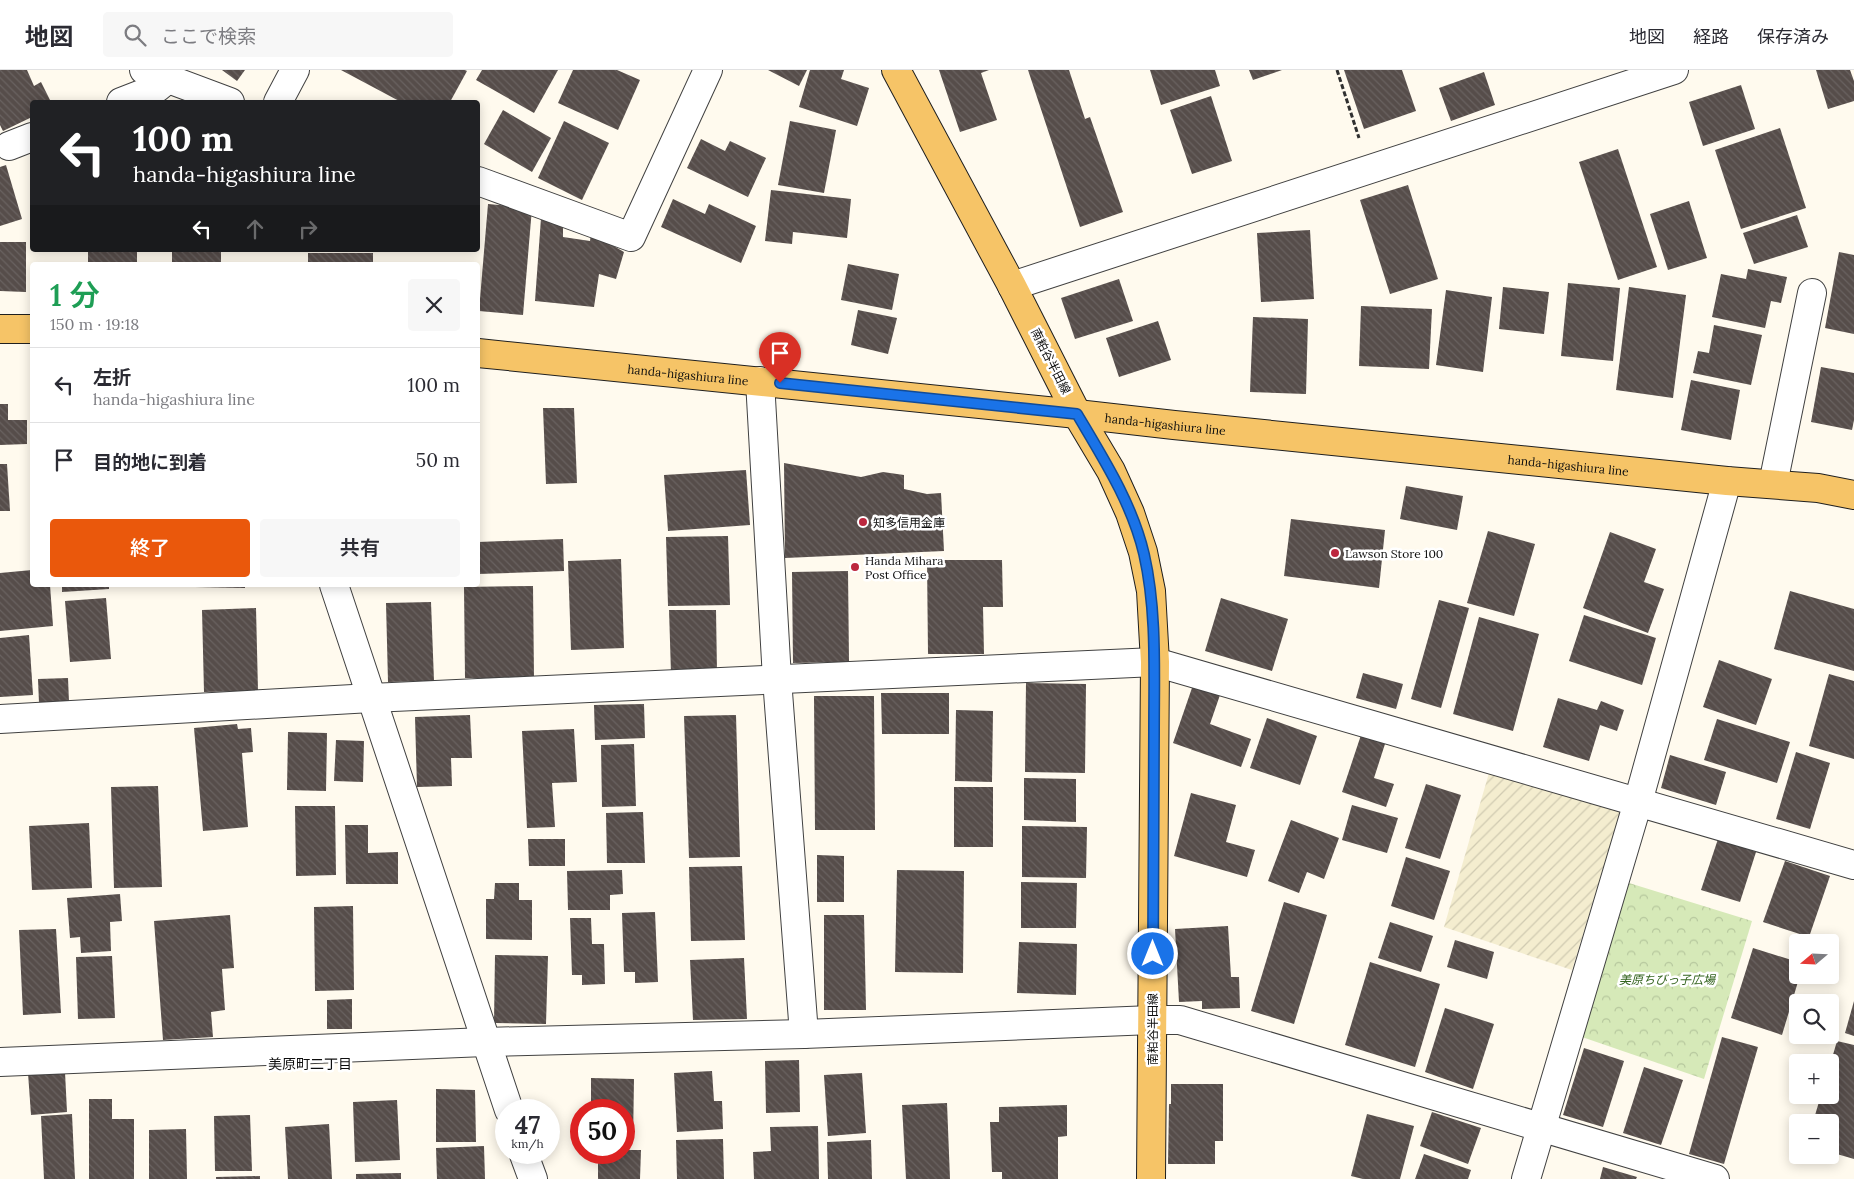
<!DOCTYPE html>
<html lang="ja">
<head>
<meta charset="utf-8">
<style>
  :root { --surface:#fff; --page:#f7f7f7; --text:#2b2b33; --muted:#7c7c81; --line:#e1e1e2; --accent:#ea580c }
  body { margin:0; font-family:Lora,"Noto Sans JP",serif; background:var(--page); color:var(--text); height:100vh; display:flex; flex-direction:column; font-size:19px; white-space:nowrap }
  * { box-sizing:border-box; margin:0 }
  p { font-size:16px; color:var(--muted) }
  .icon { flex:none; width:28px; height:28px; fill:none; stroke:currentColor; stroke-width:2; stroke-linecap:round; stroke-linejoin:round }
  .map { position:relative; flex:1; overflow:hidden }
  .panel { position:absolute; left:30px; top:192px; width:450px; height:325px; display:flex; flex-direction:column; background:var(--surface); border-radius:5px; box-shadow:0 2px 12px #0003 }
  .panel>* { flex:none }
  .hud { position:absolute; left:30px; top:30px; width:450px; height:152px; border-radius:5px; box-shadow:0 2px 12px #0003; background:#202124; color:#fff; overflow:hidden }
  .needle { width:32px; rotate:251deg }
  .fabs { position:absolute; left:1789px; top:864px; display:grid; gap:10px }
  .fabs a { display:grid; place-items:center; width:50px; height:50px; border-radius:5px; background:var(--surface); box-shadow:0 2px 12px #0003; font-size:25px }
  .speed { position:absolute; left:495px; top:1029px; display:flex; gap:10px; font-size:25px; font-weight:700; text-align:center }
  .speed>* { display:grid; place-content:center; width:65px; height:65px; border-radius:50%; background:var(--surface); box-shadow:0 2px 12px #0003; line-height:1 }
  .speed small { font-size:12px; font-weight:400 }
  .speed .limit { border:8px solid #d22; background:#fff; color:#111 }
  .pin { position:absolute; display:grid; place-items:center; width:42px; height:42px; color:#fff; margin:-51px -21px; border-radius:50% 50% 50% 0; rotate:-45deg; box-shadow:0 0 5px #0007 }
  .pin .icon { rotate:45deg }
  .me { position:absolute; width:55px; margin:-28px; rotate:0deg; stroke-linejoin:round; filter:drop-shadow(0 0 4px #0008) }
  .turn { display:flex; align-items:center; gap:18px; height:105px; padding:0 20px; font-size:22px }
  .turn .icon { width:65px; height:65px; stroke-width:2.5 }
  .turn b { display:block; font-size:35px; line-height:42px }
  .lanes { display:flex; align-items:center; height:48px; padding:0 20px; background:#0003; justify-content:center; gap:25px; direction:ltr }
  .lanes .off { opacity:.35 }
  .round { display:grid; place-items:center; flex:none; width:52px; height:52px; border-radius:5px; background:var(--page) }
  .headline { display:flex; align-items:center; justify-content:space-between; height:85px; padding:0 20px }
  h1 { font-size:30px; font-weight:600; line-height:38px; color:#1e9e55 }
  .primary-button { display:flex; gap:10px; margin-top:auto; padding:10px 20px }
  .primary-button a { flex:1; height:58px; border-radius:5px; background:var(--accent); color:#fff; font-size:20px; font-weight:600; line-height:58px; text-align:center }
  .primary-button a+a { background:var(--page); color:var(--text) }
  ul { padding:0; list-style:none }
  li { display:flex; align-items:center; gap:15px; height:75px; padding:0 20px; border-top:1px solid var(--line) }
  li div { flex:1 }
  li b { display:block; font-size:19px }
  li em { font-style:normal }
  header { display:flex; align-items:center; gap:30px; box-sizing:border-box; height:70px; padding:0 25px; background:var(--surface); border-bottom:1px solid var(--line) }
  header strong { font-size:24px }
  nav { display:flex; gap:28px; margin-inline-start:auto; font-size:18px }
  .search { width:350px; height:45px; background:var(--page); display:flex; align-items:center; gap:12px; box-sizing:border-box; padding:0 18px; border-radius:5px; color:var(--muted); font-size:19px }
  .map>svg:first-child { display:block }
</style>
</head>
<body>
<header>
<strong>地図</strong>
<div class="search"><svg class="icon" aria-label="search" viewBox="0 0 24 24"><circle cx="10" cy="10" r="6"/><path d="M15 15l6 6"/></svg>ここで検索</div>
<nav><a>地図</a><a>経路</a><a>保存済み</a></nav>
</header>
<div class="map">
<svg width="1854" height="1109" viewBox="0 0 1854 1109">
  <defs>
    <pattern id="farmland-furrows" width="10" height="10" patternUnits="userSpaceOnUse" patternTransform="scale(1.25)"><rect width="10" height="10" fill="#f4edcf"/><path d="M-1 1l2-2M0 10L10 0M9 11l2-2" fill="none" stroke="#d0cab1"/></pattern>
    <pattern id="park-crowns" width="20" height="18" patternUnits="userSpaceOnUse" patternTransform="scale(1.25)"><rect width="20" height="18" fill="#d6e9b8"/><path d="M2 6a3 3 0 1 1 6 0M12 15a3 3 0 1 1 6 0" fill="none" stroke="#b6c79d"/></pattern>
    <pattern id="building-back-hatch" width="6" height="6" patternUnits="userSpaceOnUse" patternTransform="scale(1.25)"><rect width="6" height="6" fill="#564d4a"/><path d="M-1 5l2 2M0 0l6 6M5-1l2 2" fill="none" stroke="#696260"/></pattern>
  </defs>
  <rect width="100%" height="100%" fill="#fffaee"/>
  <!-- farmland -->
  <path fill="url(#farmland-furrows)" d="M1489,703L1621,740L1572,900L1444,857Z"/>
  <!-- park -->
  <path fill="url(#park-crowns)" d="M1629,813L1752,851L1704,1009L1582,967Z"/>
  <!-- building -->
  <g fill="url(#building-back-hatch)">
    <path d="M0,0H27L34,16L41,12L51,32H32V47L3,61L0,55Z"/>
    <path d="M222,0H245L237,11Z"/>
    <path d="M341,0H465L467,1L450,32H401Z"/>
    <path d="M482,0H558L534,43L476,10Z"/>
    <path d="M573,0H617L640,10L618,60L558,33Z"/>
    <path d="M768,0H807L799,16Z"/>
    <path d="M810,0H844L841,9L869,18L857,56L799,37Z"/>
    <path d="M939,0H989L981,3L997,50L960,62Z"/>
    <path d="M1028,0H1069L1085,49L1090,47L1123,142L1080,157Z"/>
    <path d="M1150,0H1215L1220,16L1161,35Z"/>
    <path d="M1249,0H1282L1253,10Z"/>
    <path d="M1344,0H1402L1416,41L1364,59Z"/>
    <path d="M1816,0H1850L1854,11V31L1828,39Z"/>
    <path d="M1484,2L1495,35L1451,51L1439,18Z"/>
    <path d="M1741,15L1755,59L1703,76L1689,32Z"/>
    <path d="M1211,26L1232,91L1192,104L1170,40Z"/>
    <path d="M503,40L551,68L532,102L484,74Z"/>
    <path d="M564,51L609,73L582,130L538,108Z"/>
    <path d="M790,51L836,60L824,123L778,115Z"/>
    <path d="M1780,58L1806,138L1741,159L1715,80Z"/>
    <path d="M701,69L725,81L730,71L766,88L748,127L687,98Z"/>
    <path d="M1618,79L1657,197L1618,210L1579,92Z"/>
    <path d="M6,95L22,149L0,156V97Z"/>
    <path d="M1408,115L1438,209L1390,224L1360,130Z"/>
    <path d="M771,120L851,129L847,168L793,162L792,174L765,171Z"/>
    <path d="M673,129L705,144L709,134L756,156L741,193L661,157Z"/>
    <path d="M1689,131L1707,188L1668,200L1650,144Z"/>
    <path d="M488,134L532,138L523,245L479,241Z"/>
    <path d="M1797,145L1808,177L1754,194L1743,163Z"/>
    <path d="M541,148L563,151V167L590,171L591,163L624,182L616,209L599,204L594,237L535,231Z"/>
    <path d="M1310,160L1314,229L1261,232L1257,163Z"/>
    <path d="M0,172H26V222L0,221Z"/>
    <rect x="88" y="180" width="49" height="15"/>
    <rect x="172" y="180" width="49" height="15"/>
    <path d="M1839,182L1854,185V264L1825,258Z"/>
    <rect x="308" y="183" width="65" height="12"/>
    <path d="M848,194L899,204L892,240L841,230Z"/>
    <path d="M1748,199L1787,207L1781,233L1771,231L1765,258L1712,247L1721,204L1746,209Z"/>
    <path d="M1119,209L1133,251L1075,269L1061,228Z"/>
    <path d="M1568,213L1620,218L1613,291L1561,286Z"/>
    <path d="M1503,217L1549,222L1544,264L1499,259Z"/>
    <path d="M1629,217L1686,225L1673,328L1616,320Z"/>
    <path d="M1446,220L1492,227L1483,302L1436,295Z"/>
    <path d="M1361,236L1432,239L1429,299L1359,296Z"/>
    <path d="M858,240L897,248L888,284L851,275Z"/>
    <path d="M1253,247L1308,249L1306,324L1250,322Z"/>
    <path d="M1158,251L1171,290L1119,307L1106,268Z"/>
    <path d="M1714,255L1762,265L1751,315L1693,303L1698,281L1709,283Z"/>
    <path d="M1821,297L1854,303V350L1852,360L1811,352Z"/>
    <path d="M1691,310L1740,320L1731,370L1681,360Z"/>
    <path d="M0,334H8V350H27V374L0,375Z"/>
    <path d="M543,338H574L577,413L546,414Z"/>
    <path d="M784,393L861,407L883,402L904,405V419L927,424L941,423L944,481L785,488Z"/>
    <path d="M0,394H7L10,441H0Z"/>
    <path d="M746,400L750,455L668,461L664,405Z"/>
    <path d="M1406,416L1463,426L1457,460L1400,449Z"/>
    <path d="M1291,449L1385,460L1379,518L1284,506Z"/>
    <path d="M1488,461L1535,474L1514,546L1467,533Z"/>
    <path d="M1610,462L1656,479L1644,512L1664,519L1648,563L1583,538Z"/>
    <path d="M728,466L730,535L668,536L666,467Z"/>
    <path d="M563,469L564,501L478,504V472Z"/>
    <path d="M621,489L624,578L571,580L568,491Z"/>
    <path d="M927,490H1002L1003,537H983L984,584H928Z"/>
    <path d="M32,500V515H50L53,556L0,561V503Z"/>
    <path d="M848,501L849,592L793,593L792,502Z"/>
    <path d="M62,515H109V519L62,522Z"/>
    <path d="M195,515H245V518L195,517Z"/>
    <path d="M533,516L534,608H465L464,517Z"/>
    <path d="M1790,521L1854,539V601L1774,579Z"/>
    <path d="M106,528L111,589L70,592L65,531Z"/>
    <path d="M1221,528L1288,549L1272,601L1205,581Z"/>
    <path d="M1439,530L1469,538L1441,638L1411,629Z"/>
    <path d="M431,532L434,611L388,612L386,533Z"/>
    <path d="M256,538L258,621L204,622L202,540Z"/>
    <path d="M669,540H716L717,602L671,603Z"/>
    <path d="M1584,545L1656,568L1642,615L1569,591Z"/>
    <path d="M1479,547L1539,564L1513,661L1453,644Z"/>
    <path d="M29,565L33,625L0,627V568Z"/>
    <path d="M1719,590L1772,609L1756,655L1703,637Z"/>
    <path d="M1363,603L1403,614L1396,639L1356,628Z"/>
    <path d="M1829,604L1854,611V689L1809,676Z"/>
    <path d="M68,608L69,632L39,633L38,609Z"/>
    <path d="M1026,613L1086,614L1085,703L1025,702Z"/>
    <path d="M1193,615L1220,625L1210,654L1251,669L1241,697L1173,673Z"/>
    <path d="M881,623H949V664H882Z"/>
    <path d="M814,626H874L875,760H815Z"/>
    <path d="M1558,628L1597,640L1601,631L1624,640L1617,661L1600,655L1589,691L1543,677Z"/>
    <path d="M644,634L645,668L595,670L594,635Z"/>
    <path d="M956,640L993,641L992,712L955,711Z"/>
    <path d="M470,645L472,688H451L452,716L417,717L415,647Z"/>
    <path d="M736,645L740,787L689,788L684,646Z"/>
    <path d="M1267,648L1317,666L1300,715L1250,698Z"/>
    <path d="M1717,649L1790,672L1777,713L1704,690Z"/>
    <path d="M237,654L238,659L251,658L253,682L242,683L248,757L203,761L194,658Z"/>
    <path d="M574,659L577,712L552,713L555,757L527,758L522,661Z"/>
    <path d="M288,662L327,663L326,721L287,720Z"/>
    <path d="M1361,665L1385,674L1374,708L1394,714L1386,737L1342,722Z"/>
    <path d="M336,670L364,671L363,712L334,711Z"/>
    <path d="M634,674L636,736L602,737L601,675Z"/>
    <path d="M1796,682L1830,693L1810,759L1776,749Z"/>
    <path d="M1670,685L1726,702L1716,735L1661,718Z"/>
    <path d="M1024,708L1076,709V752L1024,750Z"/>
    <path d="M1426,714L1461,725L1440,789L1405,778Z"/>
    <path d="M158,716L162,817L114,818L111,717Z"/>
    <rect x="954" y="717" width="39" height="60"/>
    <path d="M1191,723L1236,735L1226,772L1255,780L1247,807L1174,786Z"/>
    <path d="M1352,735L1398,748L1387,783L1342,770Z"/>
    <path d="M295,736H335L336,805L296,806Z"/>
    <path d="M643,742L645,793H607L606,743Z"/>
    <path d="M1291,750L1339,768L1324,809L1307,802L1299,823L1268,811Z"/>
    <path d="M89,753L92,818L32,820L29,756Z"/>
    <path d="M345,755H368V783L398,782V814H346Z"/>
    <path d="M1022,756L1087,757L1086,808L1022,807Z"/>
    <path d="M528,769H565V796H529Z"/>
    <path d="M1718,769L1756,782L1740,832L1701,820Z"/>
    <path d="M817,785L844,786V832H817Z"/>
    <path d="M1406,787L1450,801L1434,850L1391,836Z"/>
    <path d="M1785,791L1830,806L1809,867L1763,852Z"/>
    <path d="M742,796L745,870L691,871L689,797Z"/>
    <path d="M622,800L623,824L610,825V840H568L567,801Z"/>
    <path d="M897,800L964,801L963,903L895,902Z"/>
    <path d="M1021,812L1077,813L1076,858H1021Z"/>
    <path d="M495,813H519V830H532V870L486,869V829H494Z"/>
    <path d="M120,824L122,851L110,852L111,881L81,883L80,867L70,868L67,828Z"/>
    <path d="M1284,832L1327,845L1294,954L1251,941Z"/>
    <path d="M353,836L354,920L315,921L314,837Z"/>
    <path d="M655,842L658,912L635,913V902H624L622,843Z"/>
    <path d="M230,845L234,898L222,899L225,940L211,942L213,967L163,970L154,851Z"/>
    <path d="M824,845H864L866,940H824Z"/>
    <path d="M570,848H591L592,874H604L605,914L582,915V905H572Z"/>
    <path d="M1390,852L1433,866L1421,902L1378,888Z"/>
    <path d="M1228,856L1231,907H1239L1240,938L1202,939V931L1179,932L1175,859Z"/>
    <path d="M56,859L61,943L23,945L19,860Z"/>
    <path d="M1455,870L1494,882L1487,909L1447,897Z"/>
    <path d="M1019,872L1077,874L1076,925L1017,923Z"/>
    <path d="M1753,878L1798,892V905H1800L1782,965L1731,948Z"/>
    <path d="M495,885L548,886L546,954L494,953Z"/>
    <path d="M112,886L115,948L78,949L76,887Z"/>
    <path d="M744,888L747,949L693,950L690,890Z"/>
    <path d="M1370,892L1440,914L1415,997L1345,975Z"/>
    <path d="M352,929V959H327V930Z"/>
    <path d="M1854,931V966L1845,963Z"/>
    <path d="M1445,938L1494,954L1473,1019L1425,1002Z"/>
    <path d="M1722,967L1758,977L1724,1094L1689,1084Z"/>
    <path d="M1837,971L1854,975V1089L1830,1082V1052H1813L1821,1025H1830V995Z"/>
    <path d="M1584,978L1624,991L1603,1057L1563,1045Z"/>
    <path d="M799,990L800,1042L766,1043L765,991Z"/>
    <path d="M1644,997L1683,1010L1661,1075L1623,1063Z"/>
    <path d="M712,1001L714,1031H722L723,1059L677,1062L674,1003Z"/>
    <path d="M65,1002L67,1042L31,1045L28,1003Z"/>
    <path d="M862,1003L866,1063L828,1066L824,1005Z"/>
    <path d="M591,1008L634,1009L633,1072H624V1040H591Z"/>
    <path d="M1171,1014H1223V1071H1215V1094H1168L1169,1034H1171Z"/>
    <path d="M436,1019L475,1020L476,1072H436Z"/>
    <path d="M89,1029H112V1049H134V1109H89Z"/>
    <path d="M397,1030L400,1090L355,1092L353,1032Z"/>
    <path d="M947,1033L950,1109H906L902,1035Z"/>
    <path d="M1067,1035V1066L1058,1067V1109H1002V1102H992L990,1052H999V1037Z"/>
    <path d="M1432,1042L1481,1058L1468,1094L1420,1076Z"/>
    <path d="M72,1044L75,1109H44L41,1046Z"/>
    <path d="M1367,1044L1414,1056L1400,1109H1363L1351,1106Z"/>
    <path d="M250,1045L252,1101H215L214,1046Z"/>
    <path d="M329,1054L332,1109H288L285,1057Z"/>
    <path d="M818,1056L819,1109H754L753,1082L771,1081L770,1057Z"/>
    <path d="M186,1059L187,1109H149V1060Z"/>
    <path d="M723,1069L724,1109H677L676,1070Z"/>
    <path d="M871,1070L872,1109H828L827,1072Z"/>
    <path d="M484,1076L485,1109H437L436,1078Z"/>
    <path d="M624,1080H641L640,1109H598V1082H624Z"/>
    <path d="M1424,1084L1471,1100L1468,1109H1415Z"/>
    <path d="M1603,1097L1637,1107L1636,1109H1600Z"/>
    <path d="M401,1103V1109H356V1104Z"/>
    <path d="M260,1106V1109H216V1107Z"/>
  </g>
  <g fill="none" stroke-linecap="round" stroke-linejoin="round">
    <!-- minor casing -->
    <g stroke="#414141" stroke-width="30">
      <g id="minor">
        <path d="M144,0L230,32"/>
        <path d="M121,32L157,18L168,9"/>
        <path d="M278,32L295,0"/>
        <path d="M9,76L32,67"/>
        <path d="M478,111L631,167L708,0"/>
        <path d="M1012,216L1674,0"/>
        <path d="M760,311L777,609L804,964"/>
        <path d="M1773,414L1812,223"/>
        <path d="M334,515L509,1040"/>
        <path d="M0,649L371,628L1155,592L1854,795"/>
        <path d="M0,992L485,972L804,964L1152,950H1180L1715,1109"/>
        <path d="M523,1082L533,1109"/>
        <path d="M1526,1109L1638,732L1727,411"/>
      </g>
    </g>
    <!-- major casing -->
    <g stroke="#1f1f1f" stroke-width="30">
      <g id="major">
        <path d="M896,0L1012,216L1077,344L1111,401L1130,443L1143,482L1151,521L1155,592L1151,1109"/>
        <path d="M0,259H32"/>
        <path id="s1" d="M478,283L1077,344L1174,355L1727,411L1818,418L1854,425"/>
      </g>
    </g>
    <!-- path -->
    <path stroke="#303030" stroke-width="3" stroke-dasharray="5 2.5" stroke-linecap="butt" d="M1337,0L1359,68"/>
    <!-- minor -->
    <use href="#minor" stroke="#fff" stroke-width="28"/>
    <!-- major -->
    <use href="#major" stroke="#f6c467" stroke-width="28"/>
  </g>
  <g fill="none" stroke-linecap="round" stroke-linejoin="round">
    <!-- route casing -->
    <g stroke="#114b97" stroke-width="12">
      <path id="route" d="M780,313L1077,344C1103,388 1132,433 1144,484C1157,541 1154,602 1154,661C1154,735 1153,810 1153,884"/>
    </g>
    <!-- route -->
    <use href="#route" stroke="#1a73e8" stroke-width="9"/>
  </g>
  <!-- markers -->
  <g fill="#bc273e" stroke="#fff" stroke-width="2">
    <circle cx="863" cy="452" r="5"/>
    <circle cx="1335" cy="483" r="5"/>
    <circle cx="855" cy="497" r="5"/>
  </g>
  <g text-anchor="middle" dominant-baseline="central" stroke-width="5" stroke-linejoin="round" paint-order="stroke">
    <!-- street labels -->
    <g font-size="12" fill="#0e0e0e" stroke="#fff">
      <text transform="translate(1051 291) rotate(63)">南粕谷半田線</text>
      <text stroke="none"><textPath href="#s1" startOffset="211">handa-higashiura line</textPath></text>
      <text stroke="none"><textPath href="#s1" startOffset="691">handa-higashiura line</textPath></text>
      <text stroke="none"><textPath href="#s1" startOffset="1096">handa-higashiura line</textPath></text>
      <text transform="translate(1152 959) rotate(-90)">南粕谷半田線</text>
    </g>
    <!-- poi labels -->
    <g font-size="12" fill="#0e0e0e" stroke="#fff" text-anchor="start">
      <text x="873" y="452">知多信用金庫</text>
      <text x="1345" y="483">Lawson Store 100</text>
      <text x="865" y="490">Handa Mihara<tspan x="865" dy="14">Post Office</tspan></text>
    </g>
    <!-- park labels -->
    <g font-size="12" font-style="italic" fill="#34641f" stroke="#fff">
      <text x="1667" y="909">美原ちびっ子広場</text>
    </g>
    <!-- neighbourhood labels -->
    <g font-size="14" fill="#0e0e0e" stroke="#fff">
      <text x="310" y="994">美原町二丁目</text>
    </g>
  </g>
</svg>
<div class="fabs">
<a><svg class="needle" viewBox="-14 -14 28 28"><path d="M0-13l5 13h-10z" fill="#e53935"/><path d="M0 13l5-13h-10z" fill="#7c7c81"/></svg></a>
<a><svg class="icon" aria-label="search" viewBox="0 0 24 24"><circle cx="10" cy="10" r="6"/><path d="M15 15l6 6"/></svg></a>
<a>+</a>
<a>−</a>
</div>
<div class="speed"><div>47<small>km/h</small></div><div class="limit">50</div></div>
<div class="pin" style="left:780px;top:313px;background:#d93025"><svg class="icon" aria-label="arrive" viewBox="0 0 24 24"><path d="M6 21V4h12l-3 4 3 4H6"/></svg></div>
<svg class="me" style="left:1153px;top:884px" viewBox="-20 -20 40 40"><circle r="17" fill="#1a73e8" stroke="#fff" stroke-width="3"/><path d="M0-11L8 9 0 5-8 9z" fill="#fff"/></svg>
<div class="hud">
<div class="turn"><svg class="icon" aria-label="left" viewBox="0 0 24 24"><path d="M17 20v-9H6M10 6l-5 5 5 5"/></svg><div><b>100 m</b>handa-higashiura line</div></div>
<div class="lanes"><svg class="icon" aria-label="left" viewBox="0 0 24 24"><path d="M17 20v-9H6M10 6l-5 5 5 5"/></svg><svg class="icon off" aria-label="ahead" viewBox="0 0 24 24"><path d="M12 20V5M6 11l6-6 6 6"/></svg><svg class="icon off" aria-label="right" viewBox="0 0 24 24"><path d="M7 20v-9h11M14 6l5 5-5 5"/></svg></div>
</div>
<section class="panel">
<div class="headline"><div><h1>1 分</h1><p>150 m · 19:18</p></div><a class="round"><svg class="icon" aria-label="close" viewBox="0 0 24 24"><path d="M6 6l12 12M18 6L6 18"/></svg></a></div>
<ul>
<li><svg class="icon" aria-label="left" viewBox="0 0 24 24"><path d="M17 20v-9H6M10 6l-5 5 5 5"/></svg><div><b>左折</b><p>handa-higashiura line</p></div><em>100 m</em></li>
<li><svg class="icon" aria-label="arrive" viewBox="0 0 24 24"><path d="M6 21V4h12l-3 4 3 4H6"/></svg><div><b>目的地に到着</b></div><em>50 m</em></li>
</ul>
<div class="primary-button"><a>終了</a><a>共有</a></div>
</section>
</div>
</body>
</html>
